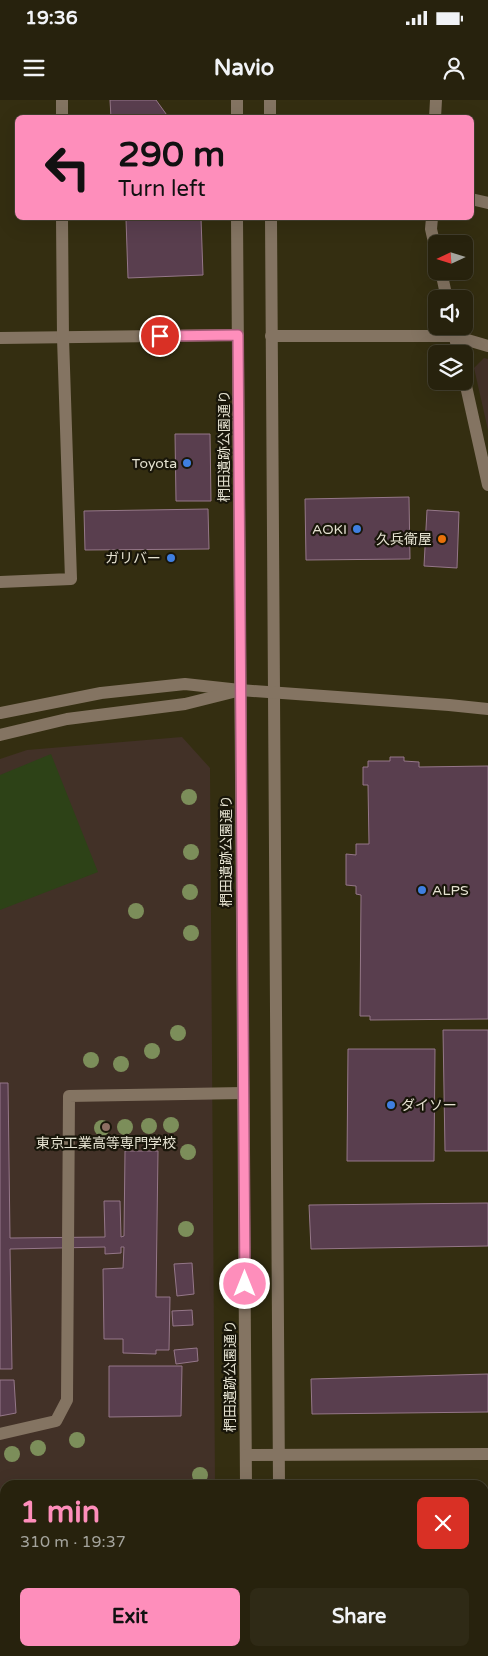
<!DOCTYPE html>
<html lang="en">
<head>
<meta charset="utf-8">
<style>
  :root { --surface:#27220d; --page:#2f2a16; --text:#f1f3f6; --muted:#a4a49d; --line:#433f2e; --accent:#fe8ebb }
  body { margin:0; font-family:"Varela Round","Noto Sans JP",sans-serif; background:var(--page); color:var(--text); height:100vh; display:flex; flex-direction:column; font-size:19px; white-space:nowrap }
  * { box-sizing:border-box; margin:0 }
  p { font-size:16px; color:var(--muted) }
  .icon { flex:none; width:28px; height:28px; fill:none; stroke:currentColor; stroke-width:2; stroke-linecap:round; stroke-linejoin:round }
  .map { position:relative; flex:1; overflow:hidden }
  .panel { position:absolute; left:0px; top:1380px; width:489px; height:176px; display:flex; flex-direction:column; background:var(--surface); border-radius:15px 15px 0 0; box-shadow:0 5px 20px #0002,0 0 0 1px var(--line) }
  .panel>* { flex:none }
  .banner { position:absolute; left:15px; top:15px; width:459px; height:105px; border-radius:8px; box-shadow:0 5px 20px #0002,0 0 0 1px var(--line); background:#fe8ebb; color:#111; overflow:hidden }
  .needle { width:32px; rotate:266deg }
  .tools { position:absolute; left:428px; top:135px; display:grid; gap:10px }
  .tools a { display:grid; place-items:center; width:45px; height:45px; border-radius:8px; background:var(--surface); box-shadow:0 5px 20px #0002,0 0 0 1px var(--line); font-size:25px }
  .pin { position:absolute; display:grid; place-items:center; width:42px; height:42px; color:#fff; margin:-21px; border:2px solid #fff; border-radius:50%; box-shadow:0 1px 5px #0007 }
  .me { position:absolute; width:55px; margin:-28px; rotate:0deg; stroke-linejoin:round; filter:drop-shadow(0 0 4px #0008) }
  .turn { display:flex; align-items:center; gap:18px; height:105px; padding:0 20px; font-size:22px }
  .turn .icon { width:65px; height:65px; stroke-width:2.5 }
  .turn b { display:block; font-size:35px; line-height:42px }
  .round { display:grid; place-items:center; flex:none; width:52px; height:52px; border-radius:8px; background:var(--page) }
  .summary { display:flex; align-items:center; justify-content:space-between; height:85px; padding:0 20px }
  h1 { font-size:30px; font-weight:800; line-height:38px; color:var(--accent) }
  .action { display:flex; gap:10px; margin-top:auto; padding:10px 20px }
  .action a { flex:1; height:58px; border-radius:8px; background:var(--accent); color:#111; font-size:20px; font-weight:800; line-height:58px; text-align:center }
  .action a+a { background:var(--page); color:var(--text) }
  .status { display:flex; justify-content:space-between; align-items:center; height:35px; padding:0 25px; background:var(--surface); direction:ltr }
  .status svg { height:14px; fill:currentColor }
  header { display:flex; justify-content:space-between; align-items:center; height:65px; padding:0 20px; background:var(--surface); font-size:22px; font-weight:800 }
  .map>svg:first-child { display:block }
</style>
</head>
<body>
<div class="status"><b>19:36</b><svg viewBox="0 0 49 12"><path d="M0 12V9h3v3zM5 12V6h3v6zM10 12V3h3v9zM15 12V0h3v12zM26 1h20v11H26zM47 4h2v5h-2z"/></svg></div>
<header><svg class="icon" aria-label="menu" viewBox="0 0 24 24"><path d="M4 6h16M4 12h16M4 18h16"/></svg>Navio<svg class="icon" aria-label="person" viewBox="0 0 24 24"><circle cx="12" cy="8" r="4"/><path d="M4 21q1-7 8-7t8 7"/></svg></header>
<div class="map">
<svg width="488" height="1556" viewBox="0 0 488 1556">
  <rect width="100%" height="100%" fill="#342e11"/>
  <!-- education -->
  <g fill="#423127">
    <path d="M484,258L488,259V330L474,268Z"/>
    <path d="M182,637L210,668L215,1385H5V1551H216V1556H0V659L27,650Z"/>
  </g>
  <!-- green -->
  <path fill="#2d4217" d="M51,654L98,772L0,810V675Z"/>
  <!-- building -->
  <g fill="#593e4e" stroke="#957789">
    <path d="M110,0H156L169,18H111Z"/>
    <path d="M201,118L203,175L128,178L126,119Z"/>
    <path d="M175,334H210L211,401H176Z"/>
    <path d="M409,397L410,459L306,460L305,399Z"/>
    <path d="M208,409L209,449L85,450L84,411Z"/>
    <path d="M427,410L459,412L457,468L424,466Z"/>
    <path d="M390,657H404V661L419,662V667L488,666V919L370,920V916H360L361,795L356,794V786L346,785V754L356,755V744H369L368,685H363V667H368V661H390Z"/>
    <path d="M443,930H488V1051H445Z"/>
    <path d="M348,949H435L434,1061H347Z"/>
    <path d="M0,983H8L10,1138L105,1137L104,1101H120L121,1137L124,1136L125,1051H158L156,1197H170L169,1250H156V1254L123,1253V1239H104L103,1169L123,1168L124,1147H121V1153L105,1154V1147L10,1149L12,1269H0Z"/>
    <path d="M488,1103V1146L311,1149L309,1105Z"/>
    <path d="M192,1163L194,1194L177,1196L174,1164Z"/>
    <path d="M192,1210L193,1225L173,1226L172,1211Z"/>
    <path d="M197,1248L198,1261L176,1264L174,1250Z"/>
    <path d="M109,1266H182L181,1316L109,1317Z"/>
    <path d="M488,1274V1312L312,1314L311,1279Z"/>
    <path d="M0,1280H14L16,1313L0,1316Z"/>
    <path d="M0,1407L5,1408V1551H88V1556H0Z"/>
    <rect x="116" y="1551" width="44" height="5"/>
  </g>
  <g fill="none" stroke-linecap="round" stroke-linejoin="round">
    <!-- minor -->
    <g stroke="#847462" stroke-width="12">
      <path d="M62,0V18"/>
      <path d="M237,0V18"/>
      <path d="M270,0V18"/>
      <path d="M435,18L436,0"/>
      <path d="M471,99L488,103"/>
      <path d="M237,118L246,1385"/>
      <path d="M271,118L279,1385"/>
      <path d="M432,118L431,129L436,151"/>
      <path d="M441,171L447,199"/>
      <path d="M452,226L459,254"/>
      <path d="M271,236H454L488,246"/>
      <path d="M0,238L238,235"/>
      <path d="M464,277L488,385"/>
      <path d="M0,482L71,479L63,238L62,118"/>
      <path d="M0,613L101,593L185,584L240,590L449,605L488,609"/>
      <path d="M0,635L67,619L185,604L233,592"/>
      <path d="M0,1334L56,1321L67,1300L69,996L243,993"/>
      <path d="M246,1355L488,1354"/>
      <path d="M247,1551V1556"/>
      <path d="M280,1551V1556"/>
    </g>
  </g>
  <!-- trees -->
  <g fill="#7c8e5a">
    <circle cx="189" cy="697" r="8"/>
    <circle cx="191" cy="752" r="8"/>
    <circle cx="190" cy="792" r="8"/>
    <circle cx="136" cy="811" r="8"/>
    <circle cx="191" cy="833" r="8"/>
    <circle cx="178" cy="933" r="8"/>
    <circle cx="152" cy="951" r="8"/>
    <circle cx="91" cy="960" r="8"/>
    <circle cx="121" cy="964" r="8"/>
    <circle cx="171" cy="1025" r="8"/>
    <circle cx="149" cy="1026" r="8"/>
    <circle cx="125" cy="1027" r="8"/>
    <circle cx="102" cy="1028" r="8"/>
    <circle cx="188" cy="1052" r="8"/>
    <circle cx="186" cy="1129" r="8"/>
    <circle cx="77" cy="1340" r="8"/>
    <circle cx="38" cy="1348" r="8"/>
    <circle cx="12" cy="1354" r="8"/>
    <circle cx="200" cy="1375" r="8"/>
  </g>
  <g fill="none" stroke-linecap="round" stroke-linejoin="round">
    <!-- route casing -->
    <g stroke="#a55c7a" stroke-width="12">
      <path id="route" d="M160,236L238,235L245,1184"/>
    </g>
    <!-- route -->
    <use href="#route" stroke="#fe8ebb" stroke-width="9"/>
  </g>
  <!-- markers -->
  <g fill="#3f7fe0" stroke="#19160a" stroke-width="2">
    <circle cx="187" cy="363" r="5"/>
    <circle cx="357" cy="429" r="5"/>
    <circle cx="171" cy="458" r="5"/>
    <circle cx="422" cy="790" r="5"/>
    <circle cx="391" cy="1005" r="5"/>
  </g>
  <circle fill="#e8710a" stroke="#19160a" stroke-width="2" cx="442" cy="439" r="5"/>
  <circle fill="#8d6e63" stroke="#19160a" stroke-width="2" cx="106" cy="1027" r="5"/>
  <g text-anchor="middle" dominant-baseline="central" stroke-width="4.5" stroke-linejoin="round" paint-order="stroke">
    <!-- street labels -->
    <g font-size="14" fill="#e5e2d1" stroke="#19160a">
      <text transform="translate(224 346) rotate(-90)">椚田遺跡公園通り</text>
      <text transform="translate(226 751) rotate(-90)">椚田遺跡公園通り</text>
      <text transform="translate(230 1276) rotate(-90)">椚田遺跡公園通り</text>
    </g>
    <!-- poi labels -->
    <g font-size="14" fill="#e5e2d1" stroke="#19160a" text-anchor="end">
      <text x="177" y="363">Toyota</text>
      <text x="347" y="429">AOKI</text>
      <text x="432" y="439">久兵衛屋</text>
      <text x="161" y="458">ガリバー</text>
      <text x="432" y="790" text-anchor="start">ALPS</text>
      <text x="401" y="1005" text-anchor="start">ダイソー</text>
      <text x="106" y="1043" text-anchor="middle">東京工業高等専門学校</text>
    </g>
  </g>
</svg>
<div class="tools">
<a><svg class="needle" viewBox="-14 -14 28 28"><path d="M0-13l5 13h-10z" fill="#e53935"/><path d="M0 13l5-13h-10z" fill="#a4a49d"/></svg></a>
<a><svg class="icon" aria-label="sound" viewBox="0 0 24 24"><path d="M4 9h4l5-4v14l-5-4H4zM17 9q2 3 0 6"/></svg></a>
<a><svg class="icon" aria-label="layers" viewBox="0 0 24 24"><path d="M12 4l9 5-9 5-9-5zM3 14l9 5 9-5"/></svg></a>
</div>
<div class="pin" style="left:160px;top:236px;background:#d93025"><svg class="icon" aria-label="arrive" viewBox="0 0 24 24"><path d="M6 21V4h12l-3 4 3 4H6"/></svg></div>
<svg class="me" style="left:245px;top:1184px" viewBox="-20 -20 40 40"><circle r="17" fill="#fe8ebb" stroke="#fff" stroke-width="3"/><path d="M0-11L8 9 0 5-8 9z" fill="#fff"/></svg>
<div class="banner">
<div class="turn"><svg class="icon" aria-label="left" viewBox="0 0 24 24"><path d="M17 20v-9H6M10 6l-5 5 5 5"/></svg><div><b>290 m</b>Turn left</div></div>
</div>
<section class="panel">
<div class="summary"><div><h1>1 min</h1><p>310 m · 19:37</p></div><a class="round" style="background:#d93025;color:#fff"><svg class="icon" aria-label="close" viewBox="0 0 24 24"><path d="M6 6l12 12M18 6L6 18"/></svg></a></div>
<div class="action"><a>Exit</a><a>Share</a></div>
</section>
</div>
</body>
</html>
